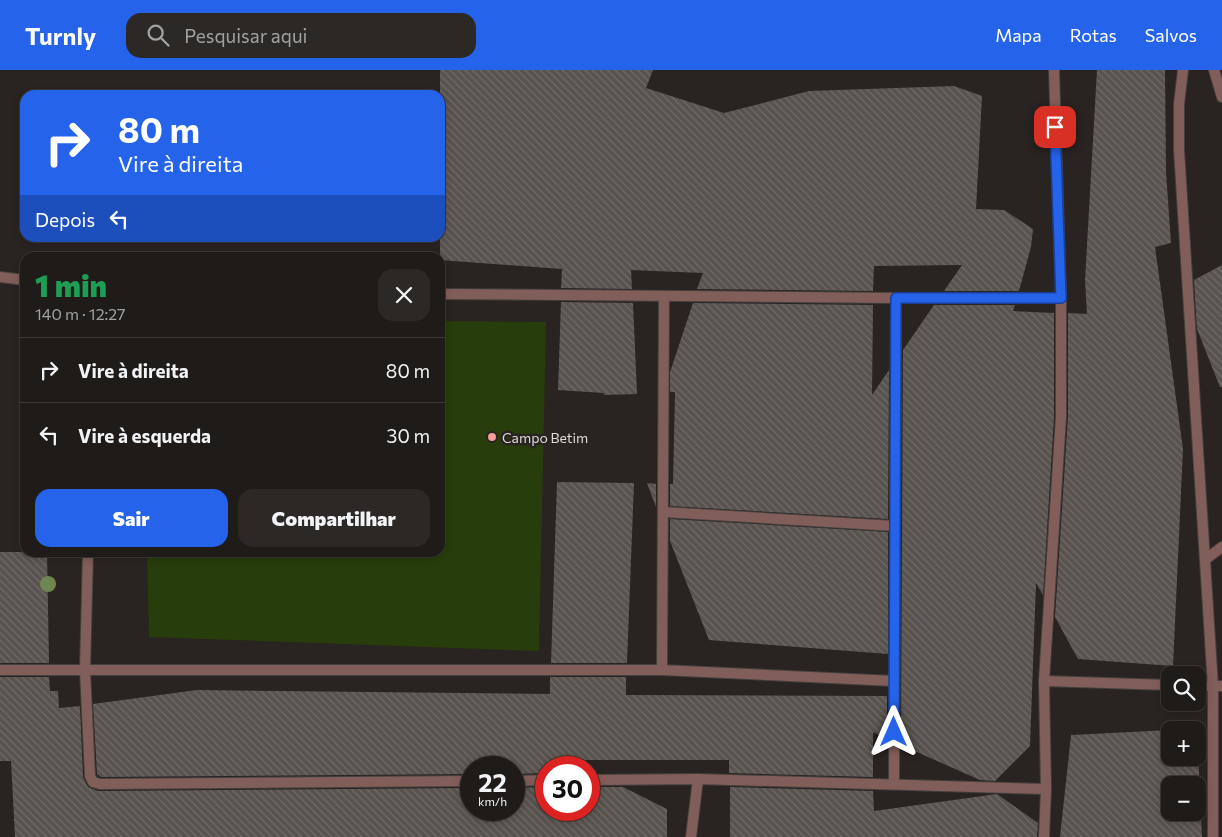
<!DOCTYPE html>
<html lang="pt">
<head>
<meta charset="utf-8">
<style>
  :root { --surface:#1f1b19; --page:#2c2826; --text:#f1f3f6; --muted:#a1a1a2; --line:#3c3938; --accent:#2563eb }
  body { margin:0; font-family:Commissioner,sans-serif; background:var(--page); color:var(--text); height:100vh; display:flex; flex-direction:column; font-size:19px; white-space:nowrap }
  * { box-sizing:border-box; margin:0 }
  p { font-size:16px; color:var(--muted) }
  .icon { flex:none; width:28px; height:28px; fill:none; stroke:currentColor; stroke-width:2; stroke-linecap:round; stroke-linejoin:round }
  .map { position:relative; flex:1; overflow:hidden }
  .sheet { position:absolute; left:20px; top:182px; width:425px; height:305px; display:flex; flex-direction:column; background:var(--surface); border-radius:15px; box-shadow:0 2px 8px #0003,0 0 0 1px var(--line) }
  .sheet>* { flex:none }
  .hud { position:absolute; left:20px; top:20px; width:425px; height:152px; border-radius:15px; box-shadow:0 2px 8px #0003,0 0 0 1px var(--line); background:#2563eb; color:#fff; overflow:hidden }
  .tools { position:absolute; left:1161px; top:596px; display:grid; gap:10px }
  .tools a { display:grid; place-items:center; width:45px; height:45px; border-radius:10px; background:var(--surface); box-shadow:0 2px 8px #0003,0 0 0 1px var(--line); font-size:25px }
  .speed { position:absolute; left:460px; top:686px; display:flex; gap:10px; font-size:25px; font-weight:700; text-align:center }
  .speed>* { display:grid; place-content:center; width:65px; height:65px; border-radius:50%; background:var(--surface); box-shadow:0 2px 8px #0003,0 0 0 1px var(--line); line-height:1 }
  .speed small { font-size:12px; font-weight:400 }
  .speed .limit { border:8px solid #d22; background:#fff; color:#111 }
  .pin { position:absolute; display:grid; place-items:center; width:42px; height:42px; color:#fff; margin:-21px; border-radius:10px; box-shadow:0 2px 8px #0006 }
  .me { position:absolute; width:55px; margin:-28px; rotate:0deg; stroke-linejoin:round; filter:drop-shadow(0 0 4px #0008) }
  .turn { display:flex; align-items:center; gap:18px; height:105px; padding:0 15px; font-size:22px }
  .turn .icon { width:65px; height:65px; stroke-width:2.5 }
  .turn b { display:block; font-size:35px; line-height:42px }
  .then { display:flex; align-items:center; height:48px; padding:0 15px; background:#0003; gap:10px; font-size:19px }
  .round { display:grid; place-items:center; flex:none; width:52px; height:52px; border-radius:15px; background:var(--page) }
  .head { display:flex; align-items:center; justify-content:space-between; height:85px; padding:0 15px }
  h1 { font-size:30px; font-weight:800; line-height:38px; color:#1e9e55 }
  .cta { display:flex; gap:10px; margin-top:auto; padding:10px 15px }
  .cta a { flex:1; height:58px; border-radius:15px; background:var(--accent); color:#fff; font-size:20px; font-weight:800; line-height:58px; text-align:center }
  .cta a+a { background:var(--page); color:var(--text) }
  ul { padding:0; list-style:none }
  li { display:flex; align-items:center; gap:15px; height:65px; padding:0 15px; border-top:1px solid var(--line) }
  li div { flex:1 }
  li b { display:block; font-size:19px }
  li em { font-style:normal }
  header { display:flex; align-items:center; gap:30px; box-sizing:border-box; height:70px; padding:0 25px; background:var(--accent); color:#fff }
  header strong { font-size:24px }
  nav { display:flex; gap:28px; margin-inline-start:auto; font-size:18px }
  .search { width:350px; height:45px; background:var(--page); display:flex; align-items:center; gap:12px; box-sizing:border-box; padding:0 18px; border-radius:15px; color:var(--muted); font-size:19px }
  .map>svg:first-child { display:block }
</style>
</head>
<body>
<header>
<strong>Turnly</strong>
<div class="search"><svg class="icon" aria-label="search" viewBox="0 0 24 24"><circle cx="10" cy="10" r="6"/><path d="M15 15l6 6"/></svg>Pesquisar aqui</div>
<nav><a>Mapa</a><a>Rotas</a><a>Salvos</a></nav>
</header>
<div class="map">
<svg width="1222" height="767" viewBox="0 0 1222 767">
  <defs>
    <pattern id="building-back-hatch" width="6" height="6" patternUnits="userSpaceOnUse" patternTransform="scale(1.25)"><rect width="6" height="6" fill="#59534f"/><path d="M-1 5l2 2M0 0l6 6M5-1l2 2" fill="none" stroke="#706b68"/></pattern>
  </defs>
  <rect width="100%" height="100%" fill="#292421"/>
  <!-- pitch -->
  <path fill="#273d0b" d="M440,251L546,252L539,581L149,567L147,483L440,482Z"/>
  <!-- building -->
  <g fill="url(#building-back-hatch)" fill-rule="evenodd">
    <path d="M440,0H653L646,18L724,43L809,21L954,16L982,26L976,139L1004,140L1033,159L1031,177L1019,221H944L962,195L874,196L873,221L697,219L703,203L631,200L632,219L561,218L562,199L440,190Z"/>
    <path d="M1097,0H1165L1166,102L1171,173L1155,177L1183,379L1173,596L1078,589L1055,547L1068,347V243L1087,244L1085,210Z"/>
    <path d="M1222,195V317H1220L1197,259L1194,210Z"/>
    <path d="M561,232L633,233L637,324L604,325V323L558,320Z"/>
    <path d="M693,233L873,235L872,325L889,300L888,449L670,436V414H673L675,322H670V302Z"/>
    <path d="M934,235H1015L1013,241L1054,243V347L1043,525L1036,513L1030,676L995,711L980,710L901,675L903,280Z"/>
    <path d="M557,412L634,413L627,593H551Z"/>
    <path d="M647,413L656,414V437Z"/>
    <path d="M670,449L888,462V584L709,570L670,471Z"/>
    <path d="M0,482H47L49,593H0Z"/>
    <path d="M0,607H49L50,621H58L59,638L80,636L83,707L88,717L98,721L471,718V740H514V718L546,717V740H589V717H623L667,739V767H15L11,691H0Z"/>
    <path d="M550,607H626V625L887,626V669L873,662V707L729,703V690H570L584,698H546V703L514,704V698H471V704L101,707L97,704L93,634L197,620L550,624Z"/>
    <path d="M1170,660V688H1198V680L1202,767H1060L1071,665ZM1170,715H1198V742H1170Z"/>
    <path d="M730,717L873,721L874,741L997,724L1038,753L1037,767H730Z"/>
  </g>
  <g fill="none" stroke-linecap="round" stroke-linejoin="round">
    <!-- lane casing -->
    <g stroke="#46413e" stroke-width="12">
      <g id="lane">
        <path d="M1214,0L1222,27"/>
        <path d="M663,442L895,456"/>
        <path d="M85,600H662"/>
      </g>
    </g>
    <!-- street casing -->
    <g stroke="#46413e" stroke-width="12">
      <g id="street">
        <path d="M1183,0L1179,34V80L1213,617V767"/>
        <path d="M0,207L25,210"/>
        <path d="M440,224L896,228H1061"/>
        <path d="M664,226L662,600L894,611"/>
        <path d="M88,482L85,600L90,706L93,712L100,714L471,711"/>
        <path d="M1206,489L1222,477"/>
        <path d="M0,600H85"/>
        <path d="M1044,611L1170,615"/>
        <path d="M1198,616H1222"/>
        <path d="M589,710L698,709L1046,719"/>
        <path d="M514,711L546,710"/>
        <path d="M894,714L896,228"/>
        <path d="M691,767L698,709"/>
        <path d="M1044,767L1046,719L1044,611L1061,347V228L1054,0"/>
      </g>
    </g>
    <!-- lane -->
    <use href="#lane" stroke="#825e5a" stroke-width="10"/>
    <!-- street -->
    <use href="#street" stroke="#825e5a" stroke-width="10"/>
  </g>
  <!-- trees -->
  <circle fill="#6e864f" cx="48" cy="514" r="8"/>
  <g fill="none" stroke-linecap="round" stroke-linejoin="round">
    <!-- route casing -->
    <g stroke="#184099" stroke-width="12">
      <path id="route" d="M894,662L896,228H1061L1055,57"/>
    </g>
    <!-- route -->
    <use href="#route" stroke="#2563eb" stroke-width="9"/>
  </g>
  <!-- markers -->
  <circle fill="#f59c94" stroke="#292421" stroke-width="2" cx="492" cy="367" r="5"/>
  <g text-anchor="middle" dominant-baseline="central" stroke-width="5" stroke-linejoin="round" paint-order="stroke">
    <!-- poi labels -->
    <g font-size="14" fill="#dedbd8" stroke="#292421" text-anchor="start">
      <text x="502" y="367">Campo Betim</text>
    </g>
  </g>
</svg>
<div class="tools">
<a><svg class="icon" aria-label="search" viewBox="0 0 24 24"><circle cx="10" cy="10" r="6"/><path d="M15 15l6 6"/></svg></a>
<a>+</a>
<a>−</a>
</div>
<div class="speed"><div>22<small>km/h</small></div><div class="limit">30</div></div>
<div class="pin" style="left:1055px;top:57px;background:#d93025"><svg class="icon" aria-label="arrive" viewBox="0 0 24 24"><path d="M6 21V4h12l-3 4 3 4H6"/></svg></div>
<svg class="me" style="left:894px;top:662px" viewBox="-20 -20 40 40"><path d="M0-17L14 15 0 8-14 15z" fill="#2563eb" stroke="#fff" stroke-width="4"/></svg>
<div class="hud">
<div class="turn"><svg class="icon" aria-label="right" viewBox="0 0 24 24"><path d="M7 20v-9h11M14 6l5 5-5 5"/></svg><div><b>80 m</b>Vire à direita</div></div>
<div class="then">Depois<svg class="icon" aria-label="left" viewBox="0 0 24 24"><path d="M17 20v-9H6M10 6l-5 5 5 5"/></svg></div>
</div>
<section class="sheet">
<div class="head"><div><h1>1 min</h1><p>140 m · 12:27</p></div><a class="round"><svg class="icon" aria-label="close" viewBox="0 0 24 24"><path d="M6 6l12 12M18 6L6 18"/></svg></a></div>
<ul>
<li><svg class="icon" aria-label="right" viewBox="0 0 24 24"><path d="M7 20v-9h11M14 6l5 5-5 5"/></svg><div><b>Vire à direita</b></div><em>80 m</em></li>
<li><svg class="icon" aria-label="left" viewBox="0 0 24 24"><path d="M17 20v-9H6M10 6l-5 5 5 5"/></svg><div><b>Vire à esquerda</b></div><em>30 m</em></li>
</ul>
<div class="cta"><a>Sair</a><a>Compartilhar</a></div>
</section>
</div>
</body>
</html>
